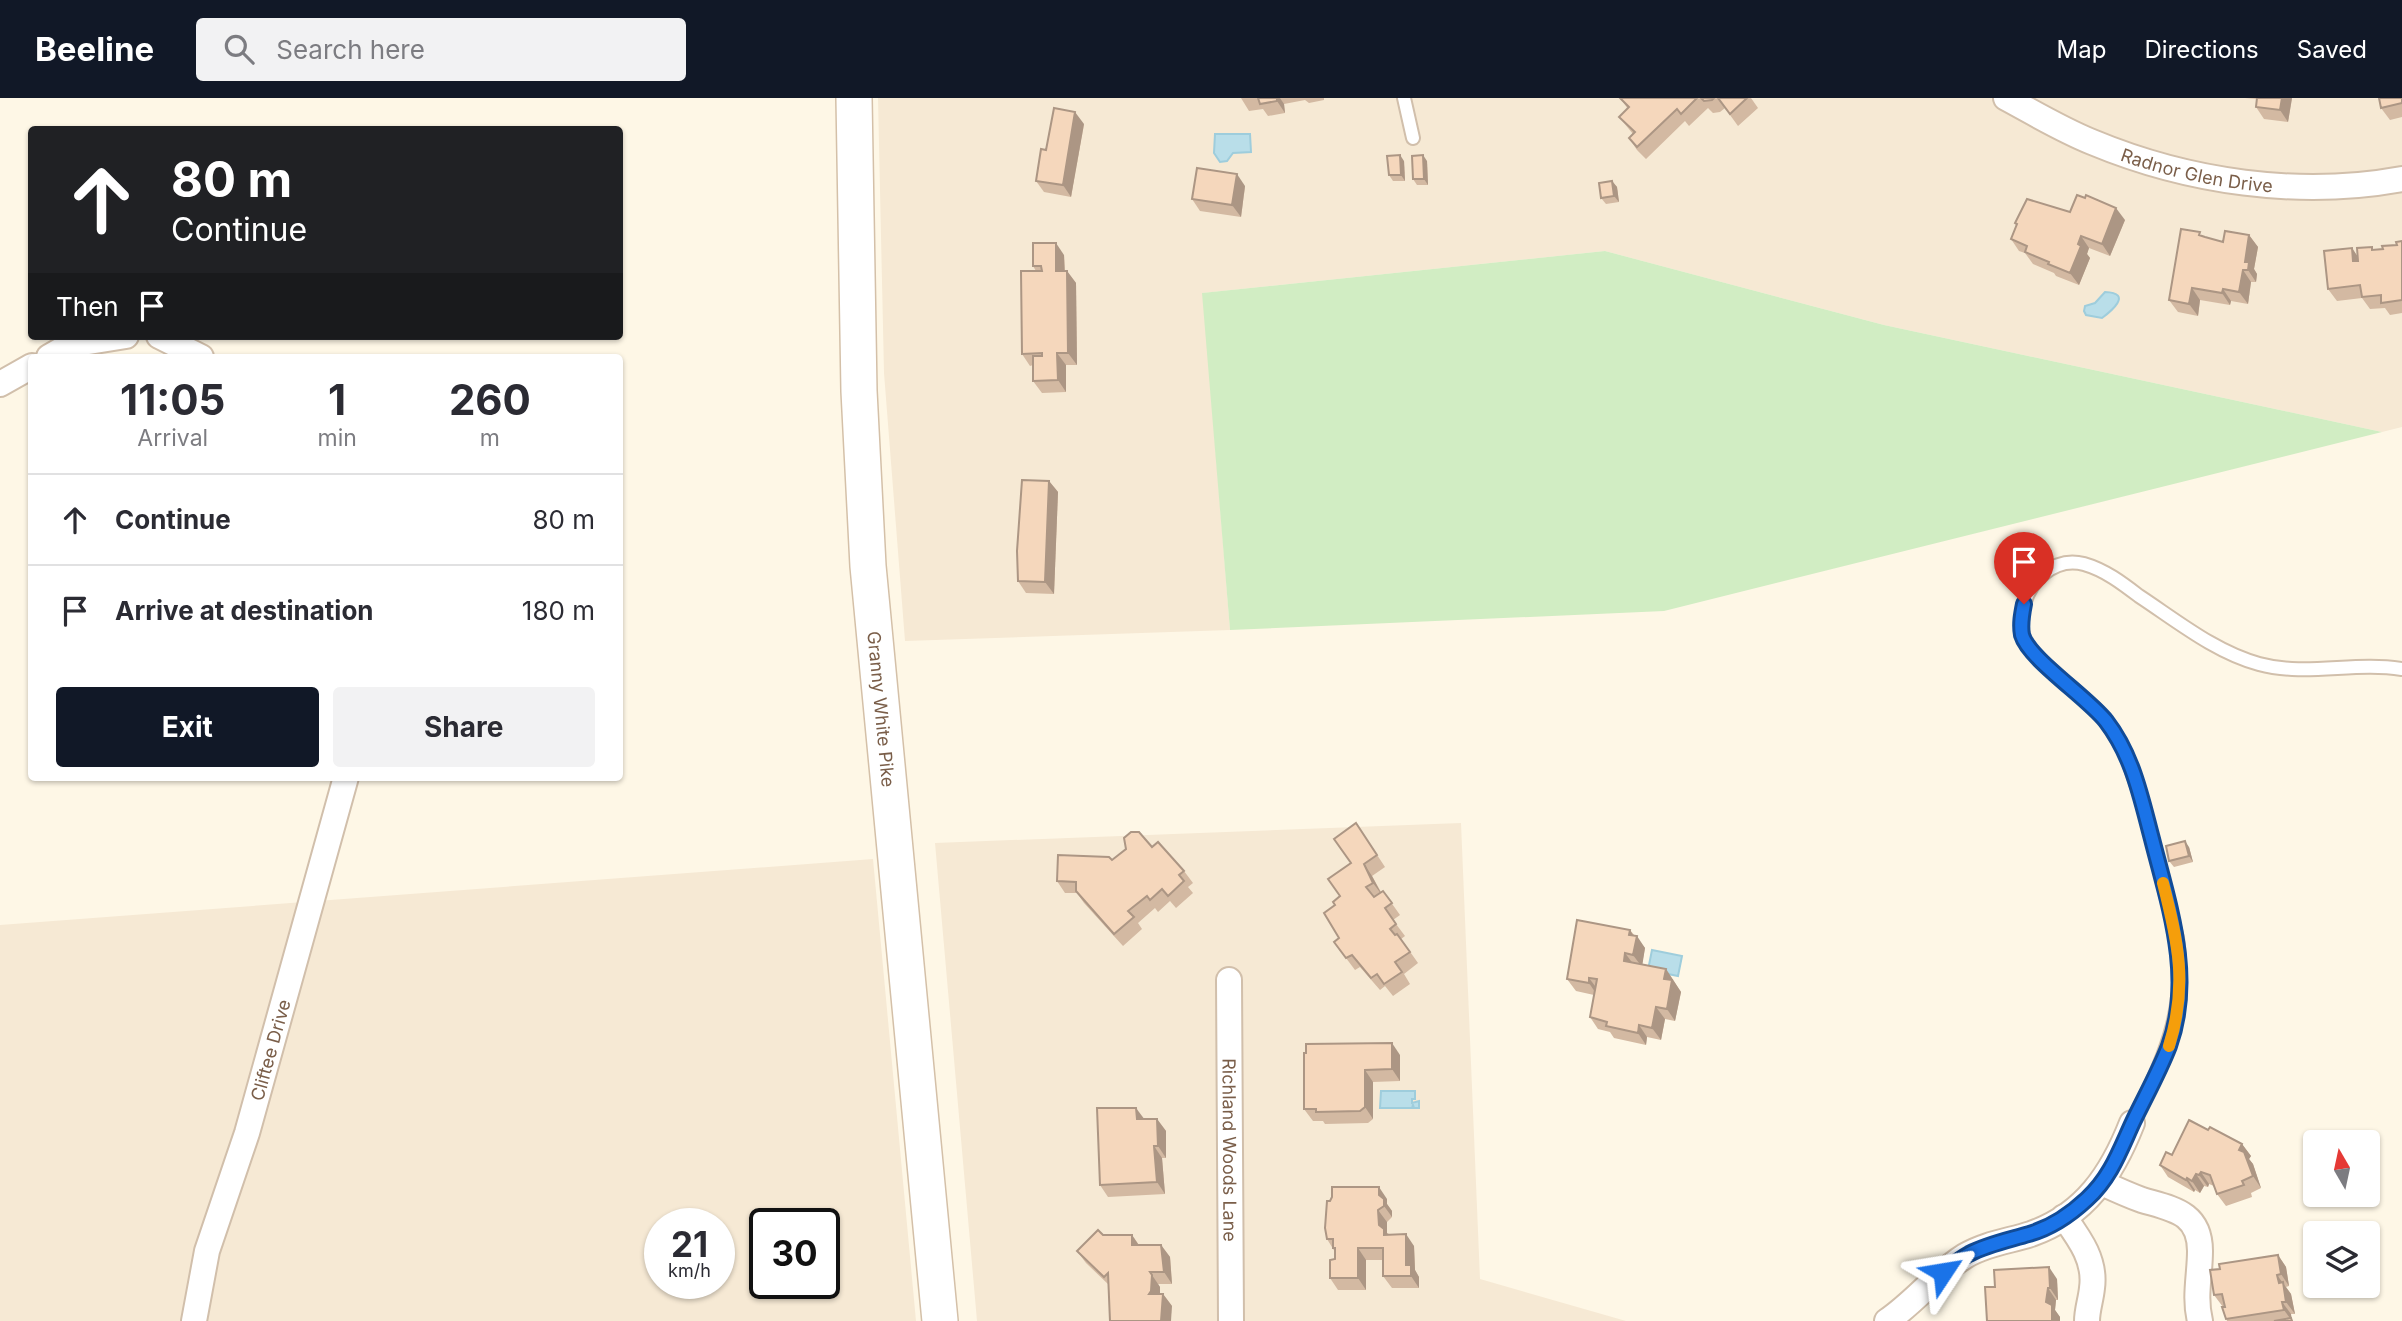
<!DOCTYPE html>
<html lang="en">
<head>
<meta charset="utf-8">
<style>
  :root { --surface:#fff; --page:#f2f2f3; --text:#2b2b33; --muted:#7c7c81; --line:#e1e1e2; --accent:#111827 }
  body { margin:0; font-family:Inter,sans-serif; background:var(--page); color:var(--text); height:100vh; display:flex; flex-direction:column; font-size:26px; white-space:nowrap }
  * { box-sizing:border-box; margin:0 }
  p { font-size:23px; color:var(--muted) }
  .icon { flex:none; width:38px; height:38px; fill:none; stroke:currentColor; stroke-width:2; stroke-linecap:round; stroke-linejoin:round }
  .map { position:relative; flex:1; overflow:hidden }
  .drawer { position:absolute; left:28px; top:256px; width:595px; height:427px; display:flex; flex-direction:column; background:var(--surface); border-radius:7px; box-shadow:0 2px 5px #0004 }
  .drawer>* { flex:none }
  .banner { position:absolute; left:28px; top:28px; width:595px; height:214px; border-radius:7px; box-shadow:0 2px 5px #0004; background:#202124; color:#fff; overflow:hidden }
  .needle { width:46px; rotate:351deg }
  .tools { position:absolute; left:2303px; top:1032px; display:grid; gap:14px }
  .tools a { display:grid; place-items:center; width:77px; height:77px; border-radius:7px; background:var(--surface); box-shadow:0 2px 5px #0004; font-size:35px }
  .speed { position:absolute; left:644px; top:1110px; display:flex; gap:14px; font-size:35px; font-weight:700; text-align:center }
  .speed>* { display:grid; place-content:center; width:91px; height:91px; border-radius:50%; background:var(--surface); box-shadow:0 2px 5px #0004; line-height:1 }
  .speed small { font-size:18px; font-weight:400 }
  .speed .limit { border:4px solid #111; border-radius:10px; background:#fff; color:#111 }
  .pin { position:absolute; display:grid; place-items:center; width:60px; height:60px; color:#fff; margin:-72px -30px; border-radius:50% 50% 50% 0; rotate:-45deg; box-shadow:0 0 7px #0007 }
  .pin .icon { rotate:45deg }
  .me { position:absolute; width:77px; margin:-38px; rotate:57deg; stroke-linejoin:round; filter:drop-shadow(0 0 5px #0008) }
  .turn { display:flex; align-items:center; gap:24px; height:147px; padding:0 28px; font-size:32px }
  .turn .icon { width:91px; height:91px; stroke-width:2.5 }
  .turn b { display:block; font-size:49px; line-height:60px }
  .then { display:flex; align-items:center; height:66px; padding:0 28px; background:#0003; gap:14px; font-size:26px }
  .eta { display:flex; justify-content:space-evenly; align-items:center; height:119px; text-align:center }
  .eta b { font-size:42px; font-weight:700; line-height:49px }
  .button { display:flex; gap:14px; margin-top:auto; padding:14px 28px }
  .button a { flex:1; height:80px; border-radius:7px; background:var(--accent); color:#fff; font-size:28px; font-weight:700; line-height:80px; text-align:center }
  .button a+a { background:var(--page); color:var(--text) }
  ul { padding:0; list-style:none }
  li { display:flex; align-items:center; gap:21px; height:91px; padding:0 28px; border-top:2px solid var(--line) }
  li div { flex:1 }
  li b { display:block; font-size:26px }
  li em { font-style:normal }
  header { display:flex; align-items:center; gap:42px; box-sizing:border-box; height:98px; padding:0 35px; background:var(--accent); color:#fff }
  header strong { font-size:33px }
  nav { display:flex; gap:38px; margin-inline-start:auto; font-size:24px }
  .search { width:490px; height:63px; background:var(--page); display:flex; align-items:center; gap:18px; box-sizing:border-box; padding:0 24px; border-radius:7px; color:var(--muted); font-size:26px }
  .map>svg:first-child { display:block }
</style>
</head>
<body>
<header>
<strong>Beeline</strong>
<div class="search"><svg class="icon" aria-label="search" viewBox="0 0 24 24"><circle cx="10" cy="10" r="6"/><path d="M15 15l6 6"/></svg>Search here</div>
<nav><a>Map</a><a>Directions</a><a>Saved</a></nav>
</header>
<div class="map">
<svg width="2402" height="1223" viewBox="0 0 2402 1223">
  <rect width="100%" height="100%" fill="#fef7e6"/>
  <!-- residential -->
  <g fill="#f6e9d4" fill-rule="evenodd">
    <path d="M878,0H2402V329L2382,334L1884,227L1605,153L1203,195L1230,532L905,543L884,275Z"/>
    <path d="M1461,725L1480,1181L1626,1223H977L935,745Z"/>
    <path d="M873,761L916,1223H0V827ZM660,1125H719V1185H660ZM765,1125H824V1185H765Z"/>
  </g>
  <!-- green -->
  <path fill="#d1edc3" d="M1605,153L1884,227L2382,334L1664,513L1230,532L1202,195Z"/>
  <!-- water -->
  <g fill="#b9dee9" stroke="#9ecddc" stroke-width="2">
    <path d="M1215,36H1250L1251,54L1233,55L1227,63L1220,64L1214,55Z"/>
    <path d="M2105,194C2134,195 2110,214 2102,220L2086,217L2084,213L2085,208L2095,205Z"/>
    <path d="M1652,852L1682,858L1678,878L1648,872Z"/>
    <path d="M1381,993H1415V1001H1412V1005L1419,1003V1010H1414L1413,1007L1412,1010H1380Z"/>
  </g>
  <g fill="none" stroke-linecap="round" stroke-linejoin="round">
    <!-- lane casing -->
    <g stroke="#d1bfab" stroke-width="16">
      <g id="lane">
        <path d="M1404,0L1413,40"/>
        <path d="M2132,1025C2163,964 2188,912 2177,840L2143,706L2126,656L2107,625L2096,611L2034,556C2022,542 2019,529 2023,511C2028,484 2054,458 2084,466C2105,472 2122,485 2139,498C2177,523 2215,554 2259,566C2307,579 2354,563 2402,571"/>
      </g>
    </g>
    <!-- street casing -->
    <g stroke="#d1bfab" stroke-width="28">
      <g id="street">
        <path id="s1" d="M2006,0C2034,15 2062,32 2092,44C2188,84 2299,100 2402,81"/>
        <path d="M159,238L201,259"/>
        <path d="M49,259L70,247L126,238"/>
        <path d="M0,286L32,268"/>
        <path id="s2" d="M1229,882L1231,1223"/>
        <path d="M2102,1085C2115,1091 2128,1097 2142,1102C2172,1111 2200,1114 2200,1153C2200,1177 2194,1199 2200,1223"/>
        <path d="M2064,1119C2079,1140 2096,1162 2092,1190C2091,1201 2087,1212 2087,1223"/>
        <path id="s3" d="M194,1223L207,1153L247,1035L346,679"/>
        <path d="M1887,1223C1915,1204 1936,1176 1965,1158C1985,1146 2009,1143 2031,1136C2085,1117 2112,1076 2132,1025"/>
      </g>
    </g>
    <!-- secondary casing -->
    <g stroke="#d4c0a8" stroke-width="38">
      <g id="secondary">
        <path id="s4" d="M854,0L859,293L868,468L940,1223"/>
      </g>
    </g>
    <!-- lane -->
    <use href="#lane" stroke="#fff" stroke-width="12"/>
    <!-- street -->
    <use href="#street" stroke="#fff" stroke-width="24"/>
    <!-- secondary -->
    <use href="#secondary" stroke="#fff" stroke-width="35"/>
  </g>
  <!-- wall -->
  <g fill="#d3b9a2">
    <path d="M1241,0H1324V2L1309,5L1305,2L1284,6L1285,15L1268,18L1263,11L1249,13Z"/>
    <path d="M1620,0H1751L1758,10L1738,28L1725,10L1720,14L1713,15L1708,10L1689,28L1685,23L1646,61L1637,52L1629,40L1633,36L1619,19L1628,11Z"/>
    <path d="M2245,0H2292L2288,24L2264,21L2256,9L2257,1Z"/>
    <path d="M2402,0V19L2390,22L2381,10Z"/>
    <path d="M1084,26L1071,99L1044,94L1036,83L1046,52Z"/>
    <path d="M1404,63L1405,83H1393L1389,77Z"/>
    <path d="M1427,63L1428,87H1417L1413,81Z"/>
    <path d="M1612,83L1617,89L1619,104L1606,106L1601,100Z"/>
    <path d="M1245,88L1241,119L1200,113L1192,101Z"/>
    <path d="M2070,114L2125,122L2110,158L2089,150L2087,156L2090,160L2079,187L2056,178L2054,175L2033,166L2025,155L2019,153L2011,141L2016,127L2015,125Z"/>
    <path d="M2249,137L2258,149L2254,171L2257,176L2256,184H2251L2248,206L2231,203L2230,207L2200,202L2198,218L2178,214L2169,202L2203,139L2223,144Z"/>
    <path d="M2402,143V215L2390,217L2385,210L2370,211L2362,200L2337,203L2328,191L2352,150L2357,158L2374,152L2383,151L2397,147Z"/>
    <path d="M1064,157L1065,173H1067L1076,185L1077,267H1066V294L1042,295L1033,283V267L1030,268L1022,256L1036,173L1033,168Z"/>
    <path d="M1049,383L1058,394L1054,496L1026,495L1018,483Z"/>
    <path d="M1356,725L1385,769L1372,778L1381,794L1383,793L1400,817L1393,822L1405,838L1401,841L1418,865L1404,876L1410,886L1393,898L1385,888L1380,892L1360,869L1355,872L1334,844L1339,840L1335,807L1340,798L1351,765Z"/>
    <path d="M1152,749L1184,773L1193,785L1188,789L1193,795L1176,810L1170,803L1158,814L1155,810L1138,825L1142,831L1123,848L1084,805L1077,795H1065L1057,783Z"/>
    <path d="M2189,749L2193,764L2174,769L2169,763Z"/>
    <path d="M1630,832L1645,850L1642,866L1666,871L1681,894L1675,923L1665,921L1661,942L1647,939L1646,947L1614,940L1610,934L1598,931L1590,919L1594,897L1576,893L1567,881Z"/>
    <path d="M1304,955L1400,957V983L1373,984V1021L1368,1025L1325,1026L1323,1023H1313L1304,1011Z"/>
    <path d="M1144,1021H1157L1166,1033V1060H1162L1165,1096L1108,1099L1100,1087Z"/>
    <path d="M2208,1032L2242,1046L2251,1058L2249,1061L2253,1066L2261,1090L2251,1095L2252,1099L2226,1108L2217,1096L2214,1088L2209,1086L2208,1089L2204,1088L2200,1095L2195,1092L2194,1094L2168,1079L2160,1067Z"/>
    <path d="M1387,1101V1106L1392,1113V1119L1387,1124V1135L1414,1148L1415,1172L1419,1179V1190H1392L1383,1178V1162H1366V1192H1338L1330,1180L1335,1161V1154L1327,1141Z"/>
    <path d="M1103,1137H1132L1139,1147H1161L1170,1159L1172,1186H1158L1160,1189V1196H1163L1172,1208L1109,1187L1086,1165L1077,1153Z"/>
    <path d="M2278,1157L2286,1169L2289,1188L2286,1189L2291,1196L2295,1216H2291V1220L2293,1223H2227L2223,1209L2214,1197L2220,1171Z"/>
    <path d="M2057,1181L2058,1202H2056L2055,1212L2060,1219V1223H1987L1995,1189Z"/>
  </g>
  <!-- shaded-wall -->
  <g fill="#ac9684">
    <path d="M1277,0H1280L1284,6L1285,15L1277,3Z"/>
    <path d="M2282,0H2292L2288,24L2280,12Z"/>
    <path d="M1075,14L1084,26L1071,99L1063,87Z"/>
    <path d="M1400,57L1404,63L1405,83L1401,77Z"/>
    <path d="M1423,57L1427,63L1428,87L1424,81Z"/>
    <path d="M1237,76L1245,88L1241,119L1232,107Z"/>
    <path d="M1612,83L1617,89L1619,104L1614,98Z"/>
    <path d="M2116,110L2125,122L2110,158L2102,146Z"/>
    <path d="M2249,137L2258,149L2254,171L2257,176L2256,184L2248,172L2245,164Z"/>
    <path d="M2081,138L2089,150L2087,156L2090,160L2079,187L2070,175L2078,146Z"/>
    <path d="M1056,145L1064,157L1065,184L1056,173Z"/>
    <path d="M2352,150L2360,162L2353,163Z"/>
    <path d="M2243,172L2251,184L2248,206L2239,194Z"/>
    <path d="M1067,173L1076,185L1077,267L1068,255Z"/>
    <path d="M2192,190L2200,202L2198,218L2189,206Z"/>
    <path d="M2223,191L2231,203L2230,207L2222,195Z"/>
    <path d="M1057,255L1066,267V294L1058,282Z"/>
    <path d="M1049,383L1058,394L1054,496L1045,484Z"/>
    <path d="M2185,743L2189,749L2193,764L2189,758Z"/>
    <path d="M1364,766L1372,778L1382,797L1373,785Z"/>
    <path d="M1630,832L1636,842L1637,838L1645,850L1642,869L1633,857L1629,837Z"/>
    <path d="M1625,855L1634,867L1624,863Z"/>
    <path d="M1666,871L1681,894L1675,923L1667,911L1664,881Z"/>
    <path d="M1589,880L1598,892L1597,897L1589,885Z"/>
    <path d="M1656,909L1665,921L1661,942L1652,930Z"/>
    <path d="M1639,927L1647,939L1646,947L1638,935Z"/>
    <path d="M1392,945L1400,957V983L1392,971Z"/>
    <path d="M1365,972L1373,984V1021L1365,1009Z"/>
    <path d="M1136,1010L1145,1022L1137,1021Z"/>
    <path d="M1157,1021L1166,1033V1060L1158,1048Z"/>
    <path d="M2242,1046L2251,1058L2249,1061L2253,1066L2261,1090L2253,1078L2239,1052Z"/>
    <path d="M1154,1048L1162,1060L1165,1096L1157,1084Z"/>
    <path d="M2201,1074L2209,1086L2208,1089L2199,1077Z"/>
    <path d="M2196,1076L2204,1088L2200,1095L2192,1083Z"/>
    <path d="M2187,1080L2195,1092L2194,1094L2186,1082Z"/>
    <path d="M1379,1089L1387,1101V1106L1392,1113V1119L1384,1108L1379,1097Z"/>
    <path d="M1378,1112L1387,1124V1135L1392,1143V1149L1379,1127Z"/>
    <path d="M1406,1136L1414,1148L1415,1172L1419,1179V1190L1411,1178L1406,1167Z"/>
    <path d="M1132,1137L1140,1149L1132,1147Z"/>
    <path d="M1161,1147L1170,1159L1172,1186L1164,1174Z"/>
    <path d="M1358,1150L1366,1162V1192L1358,1180Z"/>
    <path d="M2278,1157L2286,1169L2289,1188L2281,1176Z"/>
    <path d="M2049,1169L2057,1181L2058,1202L2050,1190Z"/>
    <path d="M1152,1177L1160,1189V1205L1149,1196Z"/>
    <path d="M2277,1177L2291,1196L2295,1216L2286,1204L2279,1185Z"/>
    <path d="M2048,1190L2056,1202L2055,1212L2060,1219V1223H2052L2046,1204Z"/>
    <path d="M1163,1196L1172,1208L1171,1223H1161Z"/>
    <path d="M2282,1204L2291,1216L2292,1223L2284,1212Z"/>
  </g>
  <!-- building -->
  <g fill="#f5d7bc" stroke="#ac9684" stroke-width="2">
    <path d="M1258,0H1277V3L1260,6Z"/>
    <path d="M1620,0H1697L1681,16L1677,11L1637,49L1629,40L1635,34L1619,19L1629,9Z"/>
    <path d="M1701,0H1714L1712,2L1704,3Z"/>
    <path d="M1718,0H1747L1730,16Z"/>
    <path d="M2257,0H2282L2280,12L2256,9Z"/>
    <path d="M2379,0H2402V5L2381,10Z"/>
    <path d="M1054,10L1075,14L1063,87L1036,83L1041,51L1046,52Z"/>
    <path d="M1400,57L1401,77H1389L1387,58Z"/>
    <path d="M1423,57L1424,81H1413L1412,58Z"/>
    <path d="M1197,70L1237,76L1232,107L1192,101Z"/>
    <path d="M1612,83L1614,98L1601,100L1599,85Z"/>
    <path d="M2077,97L2085,100L2086,97L2116,110L2102,146L2081,138L2078,146L2081,148L2070,175L2048,166L2049,164L2025,154L2027,148L2011,141L2017,126L2015,125L2027,101L2070,114Z"/>
    <path d="M2181,131L2200,134L2199,137L2205,139L2223,144L2225,133L2249,137L2245,164H2249L2248,172H2243L2239,194L2223,191L2222,195L2192,190L2189,206L2169,202Z"/>
    <path d="M2402,143V202L2381,205V197L2362,199L2360,187L2328,191L2324,153L2352,150L2353,163H2358L2357,150L2372,149V152L2383,151L2382,148L2397,147L2396,144Z"/>
    <path d="M1033,145H1056V173H1067L1068,255H1057L1058,282L1033,283V258H1042V255L1022,256L1021,173H1042L1041,168H1033Z"/>
    <path d="M1022,382L1049,383L1045,484L1018,483L1017,453Z"/>
    <path d="M1356,725L1377,757L1364,766L1373,785L1366,789L1374,799L1383,793L1392,805L1385,810L1396,826L1390,831L1395,837L1397,836L1410,854L1395,864L1402,874L1384,886L1377,876L1371,880L1352,857L1346,860L1334,844L1339,840L1324,815L1335,807L1333,804L1340,798L1328,781L1351,765L1334,741Z"/>
    <path d="M1131,734H1139L1152,749L1158,744L1184,773L1179,777L1184,783L1168,798L1162,791L1150,802L1147,798L1128,813L1134,819L1114,836L1076,793V784L1057,783L1058,757L1109,759L1112,762L1126,751L1124,740Z"/>
    <path d="M2185,743L2189,758L2169,763L2166,748Z"/>
    <path d="M1577,822L1630,832L1629,837L1637,838L1633,857L1625,855L1624,863L1666,871L1664,881L1672,882L1667,911L1656,909L1652,930L1639,927L1638,935L1606,928L1607,924L1590,919L1597,881L1589,880V885L1567,881Z"/>
    <path d="M1392,945V971L1365,972V1009L1360,1013L1316,1014V1011H1304V955H1306V946Z"/>
    <path d="M1097,1010H1136L1137,1021H1157L1158,1048H1154L1157,1084L1100,1087Z"/>
    <path d="M2189,1022L2208,1032L2210,1029L2242,1046L2239,1052L2244,1054L2253,1078L2242,1083L2244,1087L2217,1096L2210,1077L2201,1074L2199,1077L2196,1076L2192,1083L2187,1080L2186,1082L2160,1067L2166,1054L2172,1057Z"/>
    <path d="M1332,1089H1379V1097L1384,1101V1108L1378,1112L1379,1127L1384,1131V1137L1406,1136V1167H1411V1178H1383V1150H1358V1180H1330V1162L1335,1161V1150H1333V1141H1327L1325,1130L1327,1103H1330L1332,1099Z"/>
    <path d="M1098,1132L1103,1137H1132V1147H1161L1164,1174H1150L1152,1177L1151,1193L1149,1196H1163L1161,1223H1110L1108,1175L1104,1179L1077,1153Z"/>
    <path d="M2278,1157L2281,1176L2277,1177L2279,1185L2283,1184L2286,1204H2282L2284,1212L2226,1221L2222,1209H2225L2222,1196L2214,1197L2210,1172L2220,1171L2219,1166Z"/>
    <path d="M2049,1169L2050,1190H2048L2046,1204L2052,1207V1223H1987L1985,1189H1995L1994,1172Z"/>
    <path d="M2291,1220L2292,1223H2274Z"/>
  </g>
  <g fill="none" stroke-linecap="round" stroke-linejoin="round">
    <!-- route casing -->
    <g stroke="#114b97" stroke-width="18">
      <path id="route" d="M1943,1174C1951,1168 1960,1161 1969,1156C1988,1146 2009,1142 2029,1136C2050,1130 2071,1116 2087,1101C2111,1079 2120,1052 2133,1024C2145,999 2159,974 2169,948C2194,879 2169,808 2152,741C2141,700 2133,658 2106,623C2087,599 2029,561 2022,537C2020,526 2022,516 2024,506"/>
    </g>
    <!-- route -->
    <use href="#route" stroke="#1a73e8" stroke-width="12"/>
    <!-- slow -->
    <path stroke="#f59e0b" stroke-width="12" d="M2163,785C2178,844 2188,887 2169,948"/>
  </g>
  <g text-anchor="middle" dominant-baseline="central" stroke-width="5" stroke-linejoin="round" paint-order="stroke">
    <!-- street labels -->
    <g font-size="18" fill="#7a5e49" stroke="#fffaee">
      <text stroke="none"><textPath href="#s1" startOffset="206">Radnor Glen Drive</textPath></text>
      <text stroke="none"><textPath href="#s4" startOffset="612">Granny White Pike</textPath></text>
      <text stroke="none"><textPath href="#s3" startOffset="282">Cliftee Drive</textPath></text>
      <text stroke="none"><textPath href="#s2" startOffset="170">Richland Woods Lane</textPath></text>
    </g>
  </g>
</svg>
<div class="tools">
<a><svg class="needle" viewBox="-14 -14 28 28"><path d="M0-13l5 13h-10z" fill="#e53935"/><path d="M0 13l5-13h-10z" fill="#7c7c81"/></svg></a>
<a><svg class="icon" aria-label="layers" viewBox="0 0 24 24"><path d="M12 4l9 5-9 5-9-5zM3 14l9 5 9-5"/></svg></a>
</div>
<div class="speed"><div>21<small>km/h</small></div><div class="limit">30</div></div>
<div class="pin" style="left:2024px;top:506px;background:#d93025"><svg class="icon" aria-label="arrive" viewBox="0 0 24 24"><path d="M6 21V4h12l-3 4 3 4H6"/></svg></div>
<svg class="me" style="left:1943px;top:1174px" viewBox="-20 -20 40 40"><path d="M0-17L14 15 0 8-14 15z" fill="#1a73e8" stroke="#fff" stroke-width="4"/></svg>
<div class="banner">
<div class="turn"><svg class="icon" aria-label="ahead" viewBox="0 0 24 24"><path d="M12 20V5M6 11l6-6 6 6"/></svg><div><b>80 m</b>Continue</div></div>
<div class="then">Then<svg class="icon" aria-label="arrive" viewBox="0 0 24 24"><path d="M6 21V4h12l-3 4 3 4H6"/></svg></div>
</div>
<section class="drawer">
<div class="eta">
<div><b>11:05</b><p>Arrival</p></div>
<div><b>1</b><p>min</p></div>
<div><b>260</b><p>m</p></div>
</div>
<ul>
<li><svg class="icon" aria-label="ahead" viewBox="0 0 24 24"><path d="M12 20V5M6 11l6-6 6 6"/></svg><div><b>Continue</b></div><em>80 m</em></li>
<li><svg class="icon" aria-label="arrive" viewBox="0 0 24 24"><path d="M6 21V4h12l-3 4 3 4H6"/></svg><div><b>Arrive at destination</b></div><em>180 m</em></li>
</ul>
<div class="button"><a>Exit</a><a>Share</a></div>
</section>
</div>
</body>
</html>
